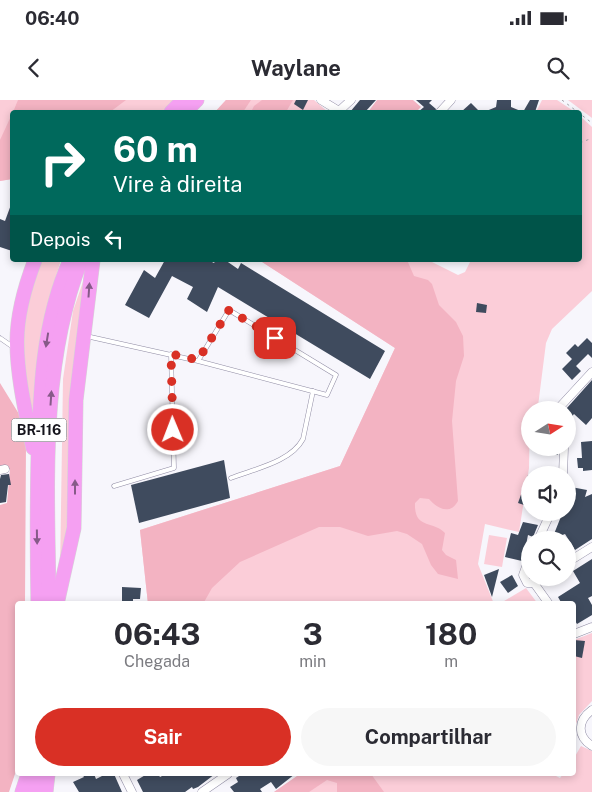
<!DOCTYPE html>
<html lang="pt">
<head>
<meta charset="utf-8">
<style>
  :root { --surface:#fff; --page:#f7f7f7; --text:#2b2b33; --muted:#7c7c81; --accent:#d93025 }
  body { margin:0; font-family:"Public Sans",sans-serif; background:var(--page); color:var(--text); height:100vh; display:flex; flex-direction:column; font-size:19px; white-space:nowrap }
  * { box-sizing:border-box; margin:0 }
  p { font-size:16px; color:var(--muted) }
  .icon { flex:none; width:28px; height:28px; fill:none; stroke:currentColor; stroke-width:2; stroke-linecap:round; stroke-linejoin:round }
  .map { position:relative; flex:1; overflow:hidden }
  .drawer { position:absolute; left:15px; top:501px; width:561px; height:175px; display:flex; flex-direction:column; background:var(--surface); border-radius:5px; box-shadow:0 2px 8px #0003 }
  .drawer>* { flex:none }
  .guide { position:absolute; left:10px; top:10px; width:572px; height:152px; border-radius:5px; box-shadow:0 2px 8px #0003; background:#00695c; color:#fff; overflow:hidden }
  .needle { width:32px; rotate:78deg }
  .controls { position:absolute; left:521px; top:301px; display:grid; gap:10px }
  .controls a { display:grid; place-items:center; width:55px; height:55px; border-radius:50%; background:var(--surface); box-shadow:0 2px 8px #0003; font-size:25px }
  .pin { position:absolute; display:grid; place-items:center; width:42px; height:42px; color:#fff; margin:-21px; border-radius:10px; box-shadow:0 2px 8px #0006 }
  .me { position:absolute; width:55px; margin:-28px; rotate:359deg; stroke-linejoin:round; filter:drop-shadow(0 0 4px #0008) }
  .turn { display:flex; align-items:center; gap:18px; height:105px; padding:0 20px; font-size:22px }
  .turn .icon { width:65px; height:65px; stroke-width:2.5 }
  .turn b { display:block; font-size:35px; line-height:42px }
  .then { display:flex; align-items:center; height:48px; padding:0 20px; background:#0003; gap:10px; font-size:19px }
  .eta { display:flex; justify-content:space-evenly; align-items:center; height:85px; text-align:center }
  .eta b { font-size:30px; font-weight:700; line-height:35px }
  .primary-button { display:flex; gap:10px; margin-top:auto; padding:10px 20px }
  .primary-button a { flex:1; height:58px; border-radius:30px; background:var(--accent); color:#fff; font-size:20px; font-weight:700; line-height:58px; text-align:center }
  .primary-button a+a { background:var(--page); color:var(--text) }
  .status { display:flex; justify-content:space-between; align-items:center; height:35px; padding:0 25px; background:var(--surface); direction:ltr }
  .status svg { height:14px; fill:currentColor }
  header { display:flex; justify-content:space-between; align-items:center; height:65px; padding:0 20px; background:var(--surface); font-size:22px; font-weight:700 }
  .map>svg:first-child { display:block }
</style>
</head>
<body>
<div class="status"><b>06:40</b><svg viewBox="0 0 49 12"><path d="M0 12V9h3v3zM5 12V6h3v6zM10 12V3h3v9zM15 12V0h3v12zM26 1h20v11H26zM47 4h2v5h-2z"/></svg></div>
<header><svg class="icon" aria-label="back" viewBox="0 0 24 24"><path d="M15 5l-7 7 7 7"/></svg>Waylane<svg class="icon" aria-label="search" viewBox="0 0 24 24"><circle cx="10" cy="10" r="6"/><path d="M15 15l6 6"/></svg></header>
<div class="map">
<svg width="592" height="692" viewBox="0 0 592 692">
  <rect width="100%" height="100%" fill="#f7f6fc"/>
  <!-- green -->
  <g fill="#fbcdd8">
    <path d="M0,0H174L162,12H12V79L0,81Z"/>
    <path d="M226,0H314L328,12H215Z"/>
    <path d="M542,0H557L575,12H536Z"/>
    <path d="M568,0H592V18Z"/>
    <path d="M580,16L592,27V191L552,229L546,243L538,306L537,310H530L529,368L519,432L485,424L478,464L494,504H148L140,430L340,366L395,248L259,160H428L458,175L465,172L471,160H580Z"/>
    <path d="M41,160H61C43,213 35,266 32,321C29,300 24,277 23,256C22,224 30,190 41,160Z"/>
    <path d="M88,167L67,437L60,473L63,279L73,211Z"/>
    <path d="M489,435L507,438L502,467L484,464Z"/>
    <path d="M526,488L538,504H499Z"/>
    <path d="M592,533V601L579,615L574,630V540Z"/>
    <path d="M581,646L592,651V692H274L300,674H552L560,678L563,674H574V658Z"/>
  </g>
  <!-- forest -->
  <g fill="#f3b3c2">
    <path d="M18,0H126L110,12H13Z"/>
    <path d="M226,0H251L243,12H215Z"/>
    <path d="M262,0H293L286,12H251L254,6Z"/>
    <path d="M377,0H413L421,7L416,12H368Z"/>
    <path d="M12,14V79L0,81V40Z"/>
    <path d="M259,160H407L414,176L428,180L432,184L439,205L456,222L463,236L464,256L456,281L452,321L458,401C450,416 437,408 429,399L420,398L415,403C414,430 433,420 445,433L442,450L446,455L456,460L458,479L438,474L431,465L422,444L407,434L397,431L368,436L340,427H319L240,462L212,488L203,504H148L140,430L340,366L395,248Z"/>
    <path d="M0,283L19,314L26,344L25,504H18V665L9,692H0V405L7,403L10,369H0Z"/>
    <path d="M300,674H371L384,692H337V683L327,680L309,692H274Z"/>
  </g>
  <!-- building -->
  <g fill="#3f4b5e">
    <path d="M296,0H308L303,10L294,4Z"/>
    <path d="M360,0H376L365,12H350Z"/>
    <path d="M416,0H432L429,3L436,9L435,12H418L424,7Z"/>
    <path d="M497,0H511V7L523,12H484L496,7Z"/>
    <path d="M530,0H539L535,12H523Z"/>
    <path d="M471,3L480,12H461Z"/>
    <path d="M12,102V151L0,147V119L5,121Z"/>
    <path d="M165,160H208L214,163L216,160H225L238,169L241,163L385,251L370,279L218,187L207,212L187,199L193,187L172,176L149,218L125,205L144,170L155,178Z"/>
    <path d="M477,203L487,205L486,213L476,212Z"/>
    <path d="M587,238L592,243V258L588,254L576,266L581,271L572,280L562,269L572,259L566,253L575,244L578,247Z"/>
    <path d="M592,280V318L586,325L574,314L568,321L566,309Z"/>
    <path d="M592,341V370L583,371V368H578L577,358H582L581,342Z"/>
    <path d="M541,348H558V355L540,354Z"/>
    <path d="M224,360L230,398L139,423L131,385Z"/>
    <path d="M9,374L11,385H8L6,402L0,403V379L1,375Z"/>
    <path d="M528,375H530V407L518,403Z"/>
    <path d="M571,387L587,390L585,397L592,394V439L575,450L565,434L552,439L562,414L568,412V399Z"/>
    <path d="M523,422L538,425L533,437L528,435L525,450L528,451L522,461L505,457L511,433L518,435Z"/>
    <path d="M592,459V496L588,498L592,505V515L577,524L574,519V504H562L558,497L580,483L573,471Z"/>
    <path d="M499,469L492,497L484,475Z"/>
    <path d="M512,475L518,486L508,493L500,482Z"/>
    <path d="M122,487L141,488L140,499H133V504H122Z"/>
    <path d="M574,540L585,541L582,558L574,556Z"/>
    <path d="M82,674H94L96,679L106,674H114L122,692H79L73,682L84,677Z"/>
    <path d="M147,674H158L160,677L166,674H215L198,687L193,689L192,687L185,692H143L137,680Z"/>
    <path d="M242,674H295L276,689L271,682L260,689L262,692H234L230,687L238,682L236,678Z"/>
  </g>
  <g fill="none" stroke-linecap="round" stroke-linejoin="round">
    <!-- service casing -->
    <g stroke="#8f8ba3" stroke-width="5">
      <g id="service">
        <path d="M86,236L198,261L327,295L336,275L229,210L198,261"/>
        <path d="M0,238L13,247"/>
        <path d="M231,378C254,369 291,362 303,339L313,291"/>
        <path d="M114,386L174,368L171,254"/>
      </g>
    </g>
    <!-- minor casing -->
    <g stroke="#8f8ba3" stroke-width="9">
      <g id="minor">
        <path d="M321,0L339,11L351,0"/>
        <path d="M440,12L451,0"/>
        <path d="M557,310L592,272"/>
        <path d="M0,370L5,369"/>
        <path d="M563,375L564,348"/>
        <path d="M538,440L551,412"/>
        <path d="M530,456L523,475L527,483H534"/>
        <path d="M568,462L592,447"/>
        <path d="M534,483L549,504"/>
        <path d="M534,483L543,478"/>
        <path d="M574,534L592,527"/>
        <path d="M592,610C577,621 577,636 592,646"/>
        <path d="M123,674L132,692"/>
        <path d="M202,692L228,674"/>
      </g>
    </g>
    <!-- motorway casing -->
    <g stroke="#d5d5d6" stroke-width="15">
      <g id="motorway">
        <path d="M171,12L183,0"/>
        <path d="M185,12L197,0"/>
        <path d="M33,348C26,314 17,277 17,242C17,214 25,186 35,160"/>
        <path d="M38,504C37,455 37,407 38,359C40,291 42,223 70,160"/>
        <path d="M49,504C48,389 39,269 81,160"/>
        <path d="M57,504L74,428L76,300L93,160"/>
        <path d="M22,692L28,674"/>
        <path d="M35,692L40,674"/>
        <path d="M46,692L48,674"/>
      </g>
    </g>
    <!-- path -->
    <g stroke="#a2a1a8" stroke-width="1" stroke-dasharray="2.5 4" stroke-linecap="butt">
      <path d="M562,0L592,23"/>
      <path d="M580,43L592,38"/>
    </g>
    <!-- service -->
    <use href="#service" stroke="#fff" stroke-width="4"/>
    <!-- minor -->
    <use href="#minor" stroke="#fff" stroke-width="8"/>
    <!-- motorway -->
    <use href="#motorway" stroke="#f5a0f2" stroke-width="14"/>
  </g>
  <!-- one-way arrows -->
  <defs><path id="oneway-solid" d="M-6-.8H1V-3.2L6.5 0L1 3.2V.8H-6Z" transform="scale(1.25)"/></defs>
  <g fill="#865a88">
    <use href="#oneway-solid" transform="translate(89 190) rotate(-86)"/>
    <use href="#oneway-solid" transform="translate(47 240) rotate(99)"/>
    <use href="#oneway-solid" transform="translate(51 298) rotate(-86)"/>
    <use href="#oneway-solid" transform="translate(75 387) rotate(-90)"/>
    <use href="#oneway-solid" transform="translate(37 437) rotate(89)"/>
  </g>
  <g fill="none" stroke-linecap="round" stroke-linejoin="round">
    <!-- route -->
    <path stroke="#d93025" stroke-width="9" stroke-dasharray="0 16.2" d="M173,330L171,254L198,260L229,210L275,238"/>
  </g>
  <g text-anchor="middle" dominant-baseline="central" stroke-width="5" stroke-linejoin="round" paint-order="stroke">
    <!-- shield labels -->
    <rect fill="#fff" stroke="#5c5b61" stroke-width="1" x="11.5" y="318.5" width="55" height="23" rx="4"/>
    <g font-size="14" font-weight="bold" fill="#16151d">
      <text x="39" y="330">BR-116</text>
    </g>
  </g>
</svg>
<div class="controls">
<a><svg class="needle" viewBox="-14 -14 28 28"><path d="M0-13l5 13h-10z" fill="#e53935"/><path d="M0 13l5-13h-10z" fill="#7c7c81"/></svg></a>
<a><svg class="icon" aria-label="sound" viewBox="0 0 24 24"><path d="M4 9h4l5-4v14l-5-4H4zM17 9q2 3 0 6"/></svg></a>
<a><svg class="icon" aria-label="search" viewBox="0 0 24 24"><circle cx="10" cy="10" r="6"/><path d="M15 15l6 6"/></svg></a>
</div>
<div class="pin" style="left:275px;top:238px;background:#d93025"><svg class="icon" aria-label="arrive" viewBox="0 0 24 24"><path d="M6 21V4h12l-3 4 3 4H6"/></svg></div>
<svg class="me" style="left:173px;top:330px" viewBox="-20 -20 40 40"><circle r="17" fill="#d93025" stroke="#fff" stroke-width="3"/><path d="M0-11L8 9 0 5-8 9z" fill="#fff"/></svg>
<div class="guide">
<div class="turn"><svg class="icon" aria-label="right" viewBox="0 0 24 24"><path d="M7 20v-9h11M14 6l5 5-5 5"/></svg><div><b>60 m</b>Vire à direita</div></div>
<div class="then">Depois<svg class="icon" aria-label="left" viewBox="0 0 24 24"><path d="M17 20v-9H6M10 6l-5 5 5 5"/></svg></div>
</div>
<section class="drawer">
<div class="eta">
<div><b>06:43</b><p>Chegada</p></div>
<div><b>3</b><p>min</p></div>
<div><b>180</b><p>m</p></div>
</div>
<div class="primary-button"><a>Sair</a><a>Compartilhar</a></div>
</section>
</div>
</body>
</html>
